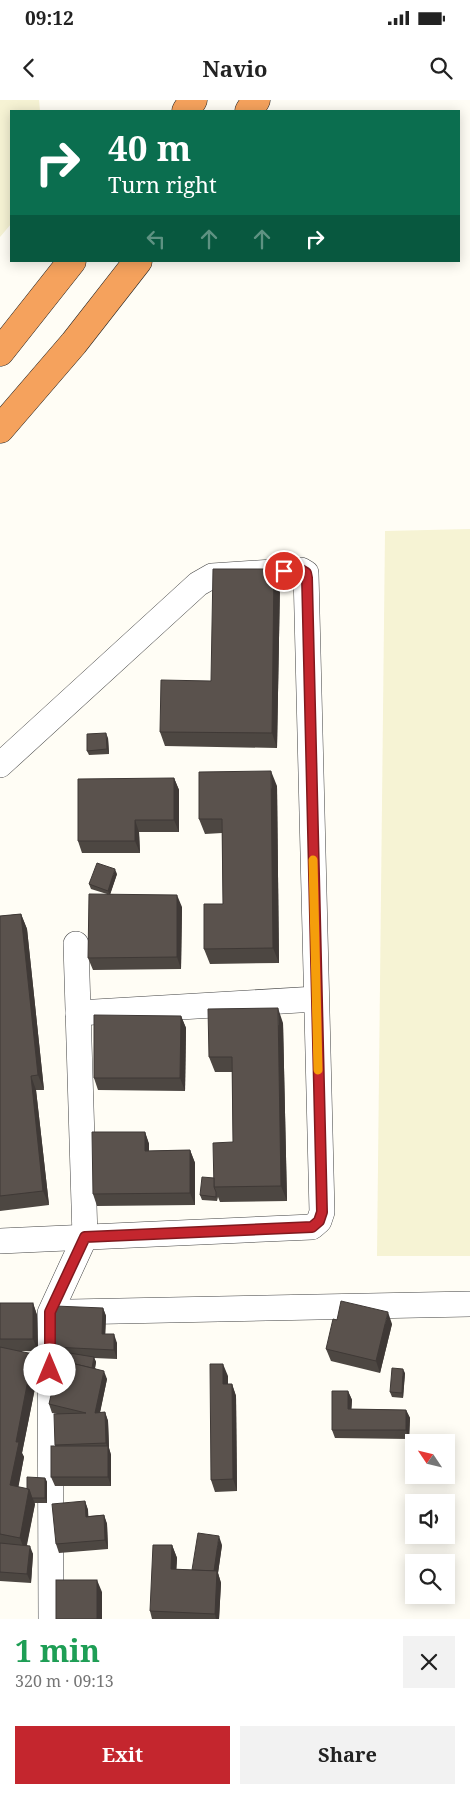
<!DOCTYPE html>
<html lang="en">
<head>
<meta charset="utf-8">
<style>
  :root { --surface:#fff; --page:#f2f2f2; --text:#222; --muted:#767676; --accent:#c4262e }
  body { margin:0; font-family:"Noto Serif",serif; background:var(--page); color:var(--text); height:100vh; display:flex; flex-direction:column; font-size:19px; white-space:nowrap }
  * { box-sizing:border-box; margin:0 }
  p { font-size:16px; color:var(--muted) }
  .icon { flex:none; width:28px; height:28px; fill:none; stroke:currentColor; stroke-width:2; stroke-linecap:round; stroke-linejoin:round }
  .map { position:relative; height:1519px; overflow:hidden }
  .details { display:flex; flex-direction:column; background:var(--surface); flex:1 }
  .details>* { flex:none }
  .top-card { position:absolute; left:10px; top:10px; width:450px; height:152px; border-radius:0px; box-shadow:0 2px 12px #0003; background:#0b6e4f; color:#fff; overflow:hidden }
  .needle { width:32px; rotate:305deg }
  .fabs { position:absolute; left:405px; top:1334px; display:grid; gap:10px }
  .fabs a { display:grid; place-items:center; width:50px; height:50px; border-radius:0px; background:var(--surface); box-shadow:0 2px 12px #0003; font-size:25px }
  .pin { position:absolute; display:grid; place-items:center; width:42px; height:42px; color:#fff; margin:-21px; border:2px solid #fff; border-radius:50%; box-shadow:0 1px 5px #0007 }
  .me { position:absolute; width:55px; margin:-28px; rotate:0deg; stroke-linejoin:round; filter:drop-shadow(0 0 4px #0008) }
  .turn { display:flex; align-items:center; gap:18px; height:105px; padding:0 15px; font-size:22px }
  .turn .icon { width:65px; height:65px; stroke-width:2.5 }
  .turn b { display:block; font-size:35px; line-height:42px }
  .lanes { display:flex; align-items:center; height:48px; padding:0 15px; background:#0003; justify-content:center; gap:25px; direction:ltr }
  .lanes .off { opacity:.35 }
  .round { display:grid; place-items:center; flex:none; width:52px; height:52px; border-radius:0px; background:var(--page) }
  .headline { display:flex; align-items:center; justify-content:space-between; height:85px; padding:0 15px }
  h1 { font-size:30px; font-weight:700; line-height:38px; color:#1e9e55 }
  .cta { display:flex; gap:10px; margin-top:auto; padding:10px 15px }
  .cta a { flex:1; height:58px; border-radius:0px; background:var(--accent); color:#fff; font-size:20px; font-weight:700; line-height:58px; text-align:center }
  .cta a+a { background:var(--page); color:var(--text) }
  .status { display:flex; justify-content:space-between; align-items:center; height:35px; padding:0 25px; background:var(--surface); direction:ltr }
  .status svg { height:14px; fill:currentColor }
  header { display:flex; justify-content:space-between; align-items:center; height:65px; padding:0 15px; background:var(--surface); font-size:22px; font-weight:700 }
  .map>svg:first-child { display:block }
</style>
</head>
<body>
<div class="status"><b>09:12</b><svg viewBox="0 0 49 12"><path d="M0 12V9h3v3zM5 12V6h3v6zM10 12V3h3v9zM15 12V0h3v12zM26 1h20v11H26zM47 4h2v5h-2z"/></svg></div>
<header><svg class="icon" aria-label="back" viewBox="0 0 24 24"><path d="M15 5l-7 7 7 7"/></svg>Navio<svg class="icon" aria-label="search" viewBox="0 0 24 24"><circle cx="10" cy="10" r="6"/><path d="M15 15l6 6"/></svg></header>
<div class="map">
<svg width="470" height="1519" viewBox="0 0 470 1519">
  <rect width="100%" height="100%" fill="#fffdf5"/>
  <!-- farmland -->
  <g fill="#f6f3d4">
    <path d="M0,0H39L40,11H11V124L0,137Z"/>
    <path d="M470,429V1156H377L385,431Z"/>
  </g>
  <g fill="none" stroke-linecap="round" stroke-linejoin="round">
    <!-- minor casing -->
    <g stroke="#444" stroke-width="26">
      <g id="minor">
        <path d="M0,665L198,484L212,476L301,470L306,473L322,1112L319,1121L312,1127L0,1141"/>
        <path d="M78,913L316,899"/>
        <path d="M70,1212L470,1204"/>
        <path d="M51,1519L50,1213L85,1137L76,844"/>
      </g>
    </g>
    <!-- highway casing -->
    <g stroke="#222" stroke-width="29">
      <g id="highway">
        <path d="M186,11L193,0"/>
        <path d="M249,11L256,0"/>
        <path d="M0,252L72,161"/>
        <path d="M0,329L74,243L138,161"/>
      </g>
    </g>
    <!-- minor -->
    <use href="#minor" stroke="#fff" stroke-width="25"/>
    <!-- highway -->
    <use href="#highway" stroke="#f5a25d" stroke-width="28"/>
  </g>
  <!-- wall -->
  <g fill="#4d4742">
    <path d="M274,469L280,484L277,648L165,646L160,632L211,581Z"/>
    <path d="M108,638L109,654L89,655L87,651Z"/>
    <path d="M174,678L179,690V732H139L140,753H82L78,741Z"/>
    <path d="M277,686L279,863L210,864L204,849L223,804L222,733L205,734L199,719Z"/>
    <path d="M117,774L110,794L182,807L181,869L93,870L88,858L107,794L91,789L89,784Z"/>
    <path d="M21,814L27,829L44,990H36L49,1105L0,1111V816Z"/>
    <path d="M181,916L186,928L185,991L98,990L94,978Z"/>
    <path d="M283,923L287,1101L220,1102L218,1097L217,1101L202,1100L200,1095L214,1078L233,1042L232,972H215L209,957Z"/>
    <path d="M145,1032L149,1044V1051L190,1050L195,1063V1105L97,1106L93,1094Z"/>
    <path d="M0,1203H33L37,1215L38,1251H21L39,1268L22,1353L24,1357L18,1387L27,1389L45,1378L47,1382V1403H34L35,1404L27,1445L33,1454L31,1483L0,1481Z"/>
    <path d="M103,1208L106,1216L105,1234L117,1243V1259L94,1258L96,1262L95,1268L107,1279L100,1313L105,1312L108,1321L109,1348L111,1355V1386H55L51,1377L55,1346L57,1314L52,1313L49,1304L62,1256H56L53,1247Z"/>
    <path d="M337,1220L392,1224L380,1273L331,1261L326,1249Z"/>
    <path d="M405,1273L403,1298L392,1297L390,1292Z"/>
    <path d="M228,1276V1284H232L236,1296L237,1391L215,1392L211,1380Z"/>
    <path d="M348,1291L352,1300L351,1309L406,1310L410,1318L409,1339L335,1338L332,1330Z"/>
    <path d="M85,1401L88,1410V1416L104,1415L107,1424L108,1449L59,1453L56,1444Z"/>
    <path d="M172,1445L177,1458L176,1469L192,1470L222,1445L218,1473L221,1483L219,1519H152L150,1511Z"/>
  </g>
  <!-- shaded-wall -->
  <g fill="#3f3936">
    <path d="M274,469L280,484L277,648L272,633Z"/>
    <path d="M106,633L108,638L109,654L107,649Z"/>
    <path d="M271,671L277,686L279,863L273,848Z"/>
    <path d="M174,678L179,690V732L174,720Z"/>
    <path d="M135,720L139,732L140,753L135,741Z"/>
    <path d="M115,769L117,774L110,795L108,791Z"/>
    <path d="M177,795L182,807L181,869L177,857Z"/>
    <path d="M21,814L27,829L44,990L38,975Z"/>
    <path d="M278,908L283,923L287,1101L281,1086Z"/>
    <path d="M181,916L186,928L185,991L180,978Z"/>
    <path d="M31,976L36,990L49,1105L43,1091Z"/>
    <path d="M145,1032L149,1044V1063L145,1051Z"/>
    <path d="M190,1050L195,1063V1105L190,1093Z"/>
    <path d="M33,1203L37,1215L38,1251L33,1239Z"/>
    <path d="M103,1208L106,1216L105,1242L102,1234Z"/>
    <path d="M388,1212L392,1224L380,1273L376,1261Z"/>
    <path d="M114,1234L117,1243V1259L114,1250Z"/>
    <path d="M33,1254L39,1268L22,1353L24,1357L16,1400L10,1385L16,1342Z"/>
    <path d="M94,1257L96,1262L94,1274L92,1269Z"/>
    <path d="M223,1264L228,1276V1296L223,1284Z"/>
    <path d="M403,1269L405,1273L403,1298L402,1293Z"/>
    <path d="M104,1271L107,1279L98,1321L95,1313Z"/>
    <path d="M232,1284L236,1296L237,1391L233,1379Z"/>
    <path d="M348,1291L352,1300L351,1318L348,1309Z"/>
    <path d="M406,1310L410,1318L409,1339L406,1330Z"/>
    <path d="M105,1312L108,1321L109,1348L111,1355V1386L108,1377V1350L106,1343Z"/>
    <path d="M45,1378L47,1382V1403L45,1398Z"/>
    <path d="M29,1389L35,1404L25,1452L20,1438Z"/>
    <path d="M85,1401L88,1410L89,1425L86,1417Z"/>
    <path d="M104,1415L107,1424L108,1449L105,1440Z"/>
    <path d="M219,1436L222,1445L218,1473L221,1483L219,1519H216L215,1514L213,1474Z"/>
    <path d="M172,1445L177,1458L176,1481L171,1469Z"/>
    <path d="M30,1446L33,1454L31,1483L27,1474Z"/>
    <path d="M97,1480L102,1492V1519H97Z"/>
  </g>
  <!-- building -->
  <g fill="#5a524d" stroke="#3f3936">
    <path d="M213,469H274L272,633L160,632L161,580L211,581Z"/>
    <path d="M106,633L107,649L87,651V634Z"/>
    <path d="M271,671L273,848L204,849V804H223L222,719H199V672Z"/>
    <path d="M174,678V720H135V741H78V679Z"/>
    <path d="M97,763L115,769L108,791L89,784Z"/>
    <path d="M89,794L177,795V857L88,858Z"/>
    <path d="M21,814L38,975L31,976L43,1091L0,1096V816Z"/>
    <path d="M278,908L281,1086L214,1087L213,1043L233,1042L232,957H209L208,909Z"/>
    <path d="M94,915L181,916L180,978H94Z"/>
    <path d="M92,1032H145V1051L190,1050V1093L93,1094Z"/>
    <path d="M202,1077L214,1078V1087L216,1092V1097L200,1095Z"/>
    <path d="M341,1201L388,1212L376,1261L326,1249L333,1219L337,1220Z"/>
    <rect x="0" y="1203" width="33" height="36"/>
    <path d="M55,1206L103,1208L102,1234H114V1250L53,1247Z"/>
    <path d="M0,1247L33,1254L16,1342H19L10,1385L29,1389L20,1438L0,1434Z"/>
    <path d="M63,1252L94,1257L92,1268L62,1261Z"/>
    <path d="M59,1260L104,1271L95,1313L105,1312L106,1343L55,1345L54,1314L86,1313L49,1304Z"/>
    <path d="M210,1264H223V1284H232L233,1379L211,1380Z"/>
    <path d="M392,1268L403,1269L402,1293L390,1292Z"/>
    <path d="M332,1291H348V1309L406,1310V1330H332Z"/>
    <rect x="51" y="1346" width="57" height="31"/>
    <path d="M27,1377L45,1378V1398H32L29,1389H27Z"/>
    <path d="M85,1401L86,1417L104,1415L105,1440L56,1444L52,1404Z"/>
    <path d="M198,1433L219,1436L214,1471L192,1470Z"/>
    <path d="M0,1443L30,1446L27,1474L0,1472Z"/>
    <path d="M153,1445H172L171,1469L217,1471L215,1514L150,1511Z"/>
    <rect x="56" y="1480" width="41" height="39"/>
  </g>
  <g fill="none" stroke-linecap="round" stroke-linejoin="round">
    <!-- route casing -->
    <g stroke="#7f191e" stroke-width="12">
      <path id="route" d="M50,1270V1212L85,1137L312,1127L319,1121L322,1112L307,478L306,473L301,470L284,471"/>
    </g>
    <!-- route -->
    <use href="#route" stroke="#c4262e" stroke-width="9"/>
    <!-- slow -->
    <path stroke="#f59e0b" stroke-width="9" d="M313,760L318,970"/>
  </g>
</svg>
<div class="fabs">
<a><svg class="needle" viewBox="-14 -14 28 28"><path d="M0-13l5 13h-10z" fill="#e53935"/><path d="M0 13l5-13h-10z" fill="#767676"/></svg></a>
<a><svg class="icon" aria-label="sound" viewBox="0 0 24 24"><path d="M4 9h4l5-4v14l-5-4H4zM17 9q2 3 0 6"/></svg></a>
<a><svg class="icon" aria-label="search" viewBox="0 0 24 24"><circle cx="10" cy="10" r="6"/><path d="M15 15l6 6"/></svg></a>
</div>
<div class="pin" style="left:284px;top:471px;background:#d93025"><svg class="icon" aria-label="arrive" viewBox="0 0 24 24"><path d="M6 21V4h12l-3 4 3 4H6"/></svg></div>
<svg class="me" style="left:50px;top:1270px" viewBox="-20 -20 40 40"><circle r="19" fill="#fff"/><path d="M0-13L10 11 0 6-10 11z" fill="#c4262e"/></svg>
<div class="top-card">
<div class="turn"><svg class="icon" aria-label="right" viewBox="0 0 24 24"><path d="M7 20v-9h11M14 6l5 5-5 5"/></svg><div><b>40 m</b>Turn right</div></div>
<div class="lanes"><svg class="icon off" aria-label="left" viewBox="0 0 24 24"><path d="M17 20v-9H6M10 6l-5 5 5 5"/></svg><svg class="icon off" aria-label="ahead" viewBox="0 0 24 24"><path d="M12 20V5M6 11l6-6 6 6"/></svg><svg class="icon off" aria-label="ahead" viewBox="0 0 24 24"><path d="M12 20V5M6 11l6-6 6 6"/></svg><svg class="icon" aria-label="right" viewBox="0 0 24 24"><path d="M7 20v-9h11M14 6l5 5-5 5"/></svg></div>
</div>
</div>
<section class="details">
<div class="headline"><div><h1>1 min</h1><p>320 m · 09:13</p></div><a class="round"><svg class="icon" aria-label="close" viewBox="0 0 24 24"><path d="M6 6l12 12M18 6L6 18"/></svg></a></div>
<div class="cta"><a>Exit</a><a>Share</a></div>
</section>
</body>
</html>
